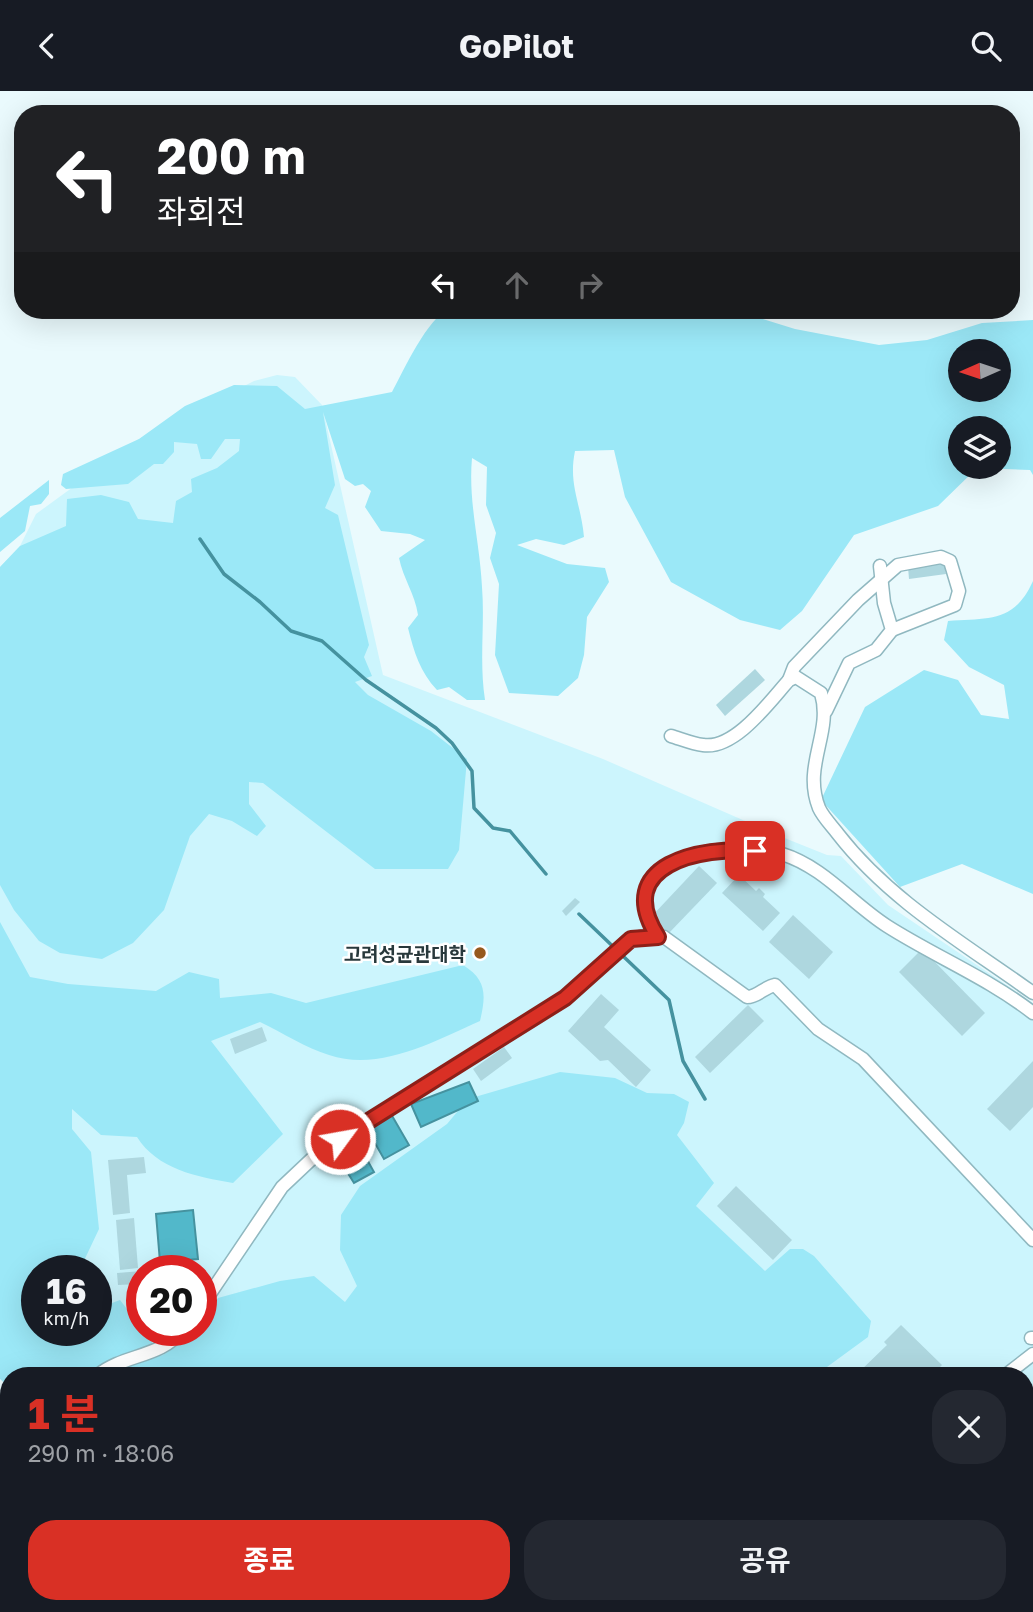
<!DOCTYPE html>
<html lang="ko">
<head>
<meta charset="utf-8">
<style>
  :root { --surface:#171b24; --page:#242831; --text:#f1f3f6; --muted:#9ea1a6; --accent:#d93025 }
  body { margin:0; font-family:"Golos Text","Noto Sans KR",sans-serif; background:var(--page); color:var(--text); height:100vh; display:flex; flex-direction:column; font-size:26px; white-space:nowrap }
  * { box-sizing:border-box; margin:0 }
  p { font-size:23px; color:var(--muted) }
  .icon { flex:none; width:38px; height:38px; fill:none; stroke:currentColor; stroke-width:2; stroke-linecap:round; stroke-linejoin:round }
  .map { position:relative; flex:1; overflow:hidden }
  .details { position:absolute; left:0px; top:1276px; width:1034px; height:247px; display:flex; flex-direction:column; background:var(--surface); border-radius:28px 28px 0 0; box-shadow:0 7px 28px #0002 }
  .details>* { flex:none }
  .hud { position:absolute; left:14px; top:14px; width:1006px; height:214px; border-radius:28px; box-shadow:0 7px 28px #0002; background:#202124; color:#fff; overflow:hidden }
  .needle { width:46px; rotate:267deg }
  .fabs { position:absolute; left:948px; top:248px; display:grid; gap:14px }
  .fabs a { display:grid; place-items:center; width:63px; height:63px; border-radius:50%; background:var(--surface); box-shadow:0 7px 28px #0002; font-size:35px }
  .speed { position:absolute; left:21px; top:1164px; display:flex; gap:14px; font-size:35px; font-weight:700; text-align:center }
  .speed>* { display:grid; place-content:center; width:91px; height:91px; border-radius:50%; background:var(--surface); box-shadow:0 7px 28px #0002; line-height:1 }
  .speed small { font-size:18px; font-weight:400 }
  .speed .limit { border:10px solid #d22; background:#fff; color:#111 }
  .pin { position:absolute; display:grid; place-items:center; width:60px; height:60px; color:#fff; margin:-30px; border-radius:14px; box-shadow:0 4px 10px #0006 }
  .me { position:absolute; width:77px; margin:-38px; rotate:58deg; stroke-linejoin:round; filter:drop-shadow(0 0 5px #0008) }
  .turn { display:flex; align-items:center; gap:24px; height:147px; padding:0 28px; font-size:32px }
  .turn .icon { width:91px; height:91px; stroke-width:2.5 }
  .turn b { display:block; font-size:49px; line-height:60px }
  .lanes { display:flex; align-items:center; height:66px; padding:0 28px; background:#0003; justify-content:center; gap:35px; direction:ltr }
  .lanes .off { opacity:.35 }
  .round { display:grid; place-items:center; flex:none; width:74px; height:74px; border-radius:28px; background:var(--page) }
  .headline { display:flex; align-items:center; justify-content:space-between; height:119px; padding:0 28px }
  h1 { font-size:42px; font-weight:700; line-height:52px; color:var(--accent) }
  .primary-button { display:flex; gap:14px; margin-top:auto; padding:14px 28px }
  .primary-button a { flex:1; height:80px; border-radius:28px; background:var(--accent); color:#fff; font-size:28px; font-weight:700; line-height:80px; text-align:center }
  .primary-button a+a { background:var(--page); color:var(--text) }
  header { display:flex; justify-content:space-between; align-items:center; height:91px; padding:0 28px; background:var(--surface); font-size:32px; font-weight:700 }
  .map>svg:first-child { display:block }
</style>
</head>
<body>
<header><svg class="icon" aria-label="back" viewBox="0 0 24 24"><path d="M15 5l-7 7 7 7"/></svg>GoPilot<svg class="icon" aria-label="search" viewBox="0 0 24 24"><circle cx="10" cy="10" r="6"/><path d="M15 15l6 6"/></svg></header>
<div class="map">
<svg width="1033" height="1521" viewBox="0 0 1033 1521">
  <rect width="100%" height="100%" fill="#eafafd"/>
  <!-- built -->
  <path fill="#ccf5fd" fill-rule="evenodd" d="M277,284L295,286L322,314L383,584L603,668L777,744L827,764L841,765L888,814L1033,912V1418L1026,1416V1284H47L0,1240V476L20,455L36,423L139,348L254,290ZM37,1180H96V1239H37ZM142,1180H201V1239H142Z"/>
  <!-- green -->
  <g fill="#9be8f7" fill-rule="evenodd">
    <path d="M449,219H620L622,223L672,226L698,219H734L795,238L879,254L927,249L982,232L1033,229V384L1030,379L977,377L938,415L854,444L802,520L780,539L740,529L671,491L625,406L614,359L575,360C568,394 581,412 584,446L564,454L536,448L517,454L567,473L605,477L609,491L587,526L584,564L578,587L558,605L509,602L495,564L499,493L490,467L496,442L486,414L487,376L472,367C468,411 480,452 482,496C485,534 479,570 485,609H467L449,596L437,599C420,581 414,561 408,537L418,524C415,503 403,487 399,467L425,449L410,443L381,440L365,416L371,400L363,393L355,395L345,388L323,321L335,394L325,417L338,424L369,554L364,566L372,585L355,591L368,604L431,640L467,668L459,759L448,778H375L263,692L249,691V713L266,735L257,745L232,730L209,723L190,745L164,819L133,852L102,868L60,862L39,850L14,819L0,794V476L20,455L66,435L67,408L101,404L129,411L138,428L173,432L176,410L192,401L191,388L217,377L239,360L240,348H225L211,368H201L197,353L174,351V361L163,373H154L128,393L66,398L61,394L63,383L139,348L185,315L234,294L277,295L305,318L392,301C403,281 428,225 449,219ZM961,261H999V299H961ZM961,338H999V376H961Z"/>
    <path d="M49,389V403L41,413L30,415L25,440L0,461V427Z"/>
    <path d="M1033,490V803L962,773L900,796L821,709L865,616L924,579L958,589L981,624L1009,628L1004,594L969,576L944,549L948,530C989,527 1014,532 1033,490Z"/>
    <path d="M0,831L30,886L68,893L156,900L189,881L219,888L220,907L271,902L306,912L463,874C487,889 486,904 480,930C435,950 380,981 329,964C306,957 283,942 260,931L211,950L283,1043L233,1092C197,1086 157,1078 137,1046L101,1044L72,1018V1038L91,1061L99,1138L81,1176L37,1180V1196L26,1213L37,1220V1239H96V1218L120,1209L130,1222L142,1219V1239H153L152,1256L137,1271L163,1264L201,1239V1233L218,1207L280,1190L314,1185L345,1211L357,1195L340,1159L341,1124L360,1095L447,1033L468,1008L560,981L615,987L647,1002L674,1003L689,1011L684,1032L677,1044L714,1092L696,1115L765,1180L790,1158H803L814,1165L871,1230L868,1246L816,1284H9V1296L0,1288Z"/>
    <path d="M1033,1397V1521H813L787,1514H1026V1398Z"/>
    <path d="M372,1514H485L487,1521H376Z"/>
  </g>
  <!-- water -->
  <g fill="#52b8ca" stroke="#45929f" stroke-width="2">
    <path d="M469,991L478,1010L421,1036L411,1013Z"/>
    <path d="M391,1023L409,1054L384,1068L367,1038Z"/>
    <path d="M356,1049L374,1081L354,1092L334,1060Z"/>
    <path d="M193,1119L198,1168L160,1171L156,1123Z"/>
  </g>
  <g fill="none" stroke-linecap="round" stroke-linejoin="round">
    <!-- stream -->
    <g stroke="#45929f" stroke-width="3.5">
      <path d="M200,448L224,483L260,511L291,540L322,550L366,589L436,637L452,652L472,680L474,717L493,737L510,740L546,783"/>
      <path d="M579,823L669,909L683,970L705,1008"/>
    </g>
  </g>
  <!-- building -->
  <g fill="#aed7df">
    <path d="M944,471L946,483L909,488L908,476Z"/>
    <path d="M755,578L765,589L725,625L716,614Z"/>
    <path d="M699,775L717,792L668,843L651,826Z"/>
    <path d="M739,784L756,800L759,797L765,803L763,806L780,822L763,840L722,802Z"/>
    <path d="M575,807L580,811L566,825L562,820Z"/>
    <path d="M793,824L833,861L809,888L769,851Z"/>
    <path d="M922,858L985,922L962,945L899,881Z"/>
    <path d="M601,903L619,919L604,936L651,979L636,996L608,969L600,970L568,940Z"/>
    <path d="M748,914L764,930L710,982L695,966Z"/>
    <path d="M262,936L267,950L235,963L230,948Z"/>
    <path d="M504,956L512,967L481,990L473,978Z"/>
    <path d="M1033,970V1016L1010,1040L987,1018Z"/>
    <path d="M144,1066L146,1082L127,1084L130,1122L113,1124L108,1069Z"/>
    <path d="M736,1095L792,1149L773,1169L717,1115Z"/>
    <path d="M134,1127L138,1177L120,1179L116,1129Z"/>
    <path d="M142,1180V1206L139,1207L138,1193L118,1194L117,1182Z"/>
    <path d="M901,1234L942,1274L940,1276L948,1284H856L887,1254L884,1251Z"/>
  </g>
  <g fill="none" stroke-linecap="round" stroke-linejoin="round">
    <!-- minor casing -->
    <g stroke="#90b8c0" stroke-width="15">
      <g id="minor">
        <path d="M789,589L794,576L858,509L898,474L941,466L950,470L959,500L955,514L892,539"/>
        <path d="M826,620L849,572L876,559L892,539L884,512L880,475"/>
        <path d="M671,645C681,648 693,653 703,654C735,659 770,610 789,589L796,586L821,602C833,642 802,674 819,717C823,726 832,735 838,743C890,810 965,853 1033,902"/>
        <path d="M658,846C606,766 728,747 782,763C824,776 851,812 887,835C934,865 988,887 1033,922"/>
        <path d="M201,1216L282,1096L317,1063L565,907L631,848L649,844L664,846L747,906C758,906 764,896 775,894L818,938L863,968L1033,1149"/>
        <path d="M1031,1247H1033"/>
        <path d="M98,1284C124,1263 160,1267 183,1239"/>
        <path d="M1006,1284L1033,1263"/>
        <path d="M0,1504H9"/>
        <path d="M366,1514L370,1521"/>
      </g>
    </g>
    <!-- minor -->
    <use href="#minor" stroke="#fff" stroke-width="12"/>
  </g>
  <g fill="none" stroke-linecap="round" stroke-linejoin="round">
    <!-- route casing -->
    <g stroke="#8d1f18" stroke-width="18">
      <path id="route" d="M340,1048L565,907L631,848L658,846C611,773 702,755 755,760"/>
    </g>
    <!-- route -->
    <use href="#route" stroke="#d93025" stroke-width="12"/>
  </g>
  <!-- markers -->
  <circle fill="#96591d" stroke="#fff" stroke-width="2.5" cx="480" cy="862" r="7"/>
  <g text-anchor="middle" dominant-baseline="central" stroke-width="5" stroke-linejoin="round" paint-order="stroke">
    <!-- poi labels -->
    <g font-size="19" font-weight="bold" fill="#28383b" stroke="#fff" text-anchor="end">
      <text x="466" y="862">고려성균관대학</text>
    </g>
  </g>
</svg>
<div class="fabs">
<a><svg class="needle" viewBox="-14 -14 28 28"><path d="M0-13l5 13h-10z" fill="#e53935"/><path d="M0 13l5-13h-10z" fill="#9ea1a6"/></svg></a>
<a><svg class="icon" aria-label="layers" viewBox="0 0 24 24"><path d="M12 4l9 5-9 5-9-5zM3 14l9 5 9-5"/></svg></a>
</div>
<div class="speed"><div>16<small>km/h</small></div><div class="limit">20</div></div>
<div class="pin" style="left:755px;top:760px;background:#d93025"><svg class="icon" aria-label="arrive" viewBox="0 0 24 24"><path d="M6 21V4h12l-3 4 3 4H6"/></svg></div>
<svg class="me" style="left:340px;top:1048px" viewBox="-20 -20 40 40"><circle r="17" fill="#d93025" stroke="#fff" stroke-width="3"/><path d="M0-11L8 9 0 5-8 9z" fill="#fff"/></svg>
<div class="hud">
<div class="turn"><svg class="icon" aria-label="left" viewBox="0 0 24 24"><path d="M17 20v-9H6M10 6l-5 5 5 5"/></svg><div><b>200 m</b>좌회전</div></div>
<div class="lanes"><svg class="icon" aria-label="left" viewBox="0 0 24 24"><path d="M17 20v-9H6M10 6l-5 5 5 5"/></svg><svg class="icon off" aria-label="ahead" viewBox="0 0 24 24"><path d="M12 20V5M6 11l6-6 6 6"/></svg><svg class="icon off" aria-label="right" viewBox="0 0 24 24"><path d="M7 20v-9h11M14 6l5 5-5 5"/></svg></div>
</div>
<section class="details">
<div class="headline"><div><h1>1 분</h1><p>290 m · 18:06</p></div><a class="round"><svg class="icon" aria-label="close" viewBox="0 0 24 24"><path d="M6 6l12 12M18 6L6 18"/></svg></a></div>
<div class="primary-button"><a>종료</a><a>공유</a></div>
</section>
</div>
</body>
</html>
